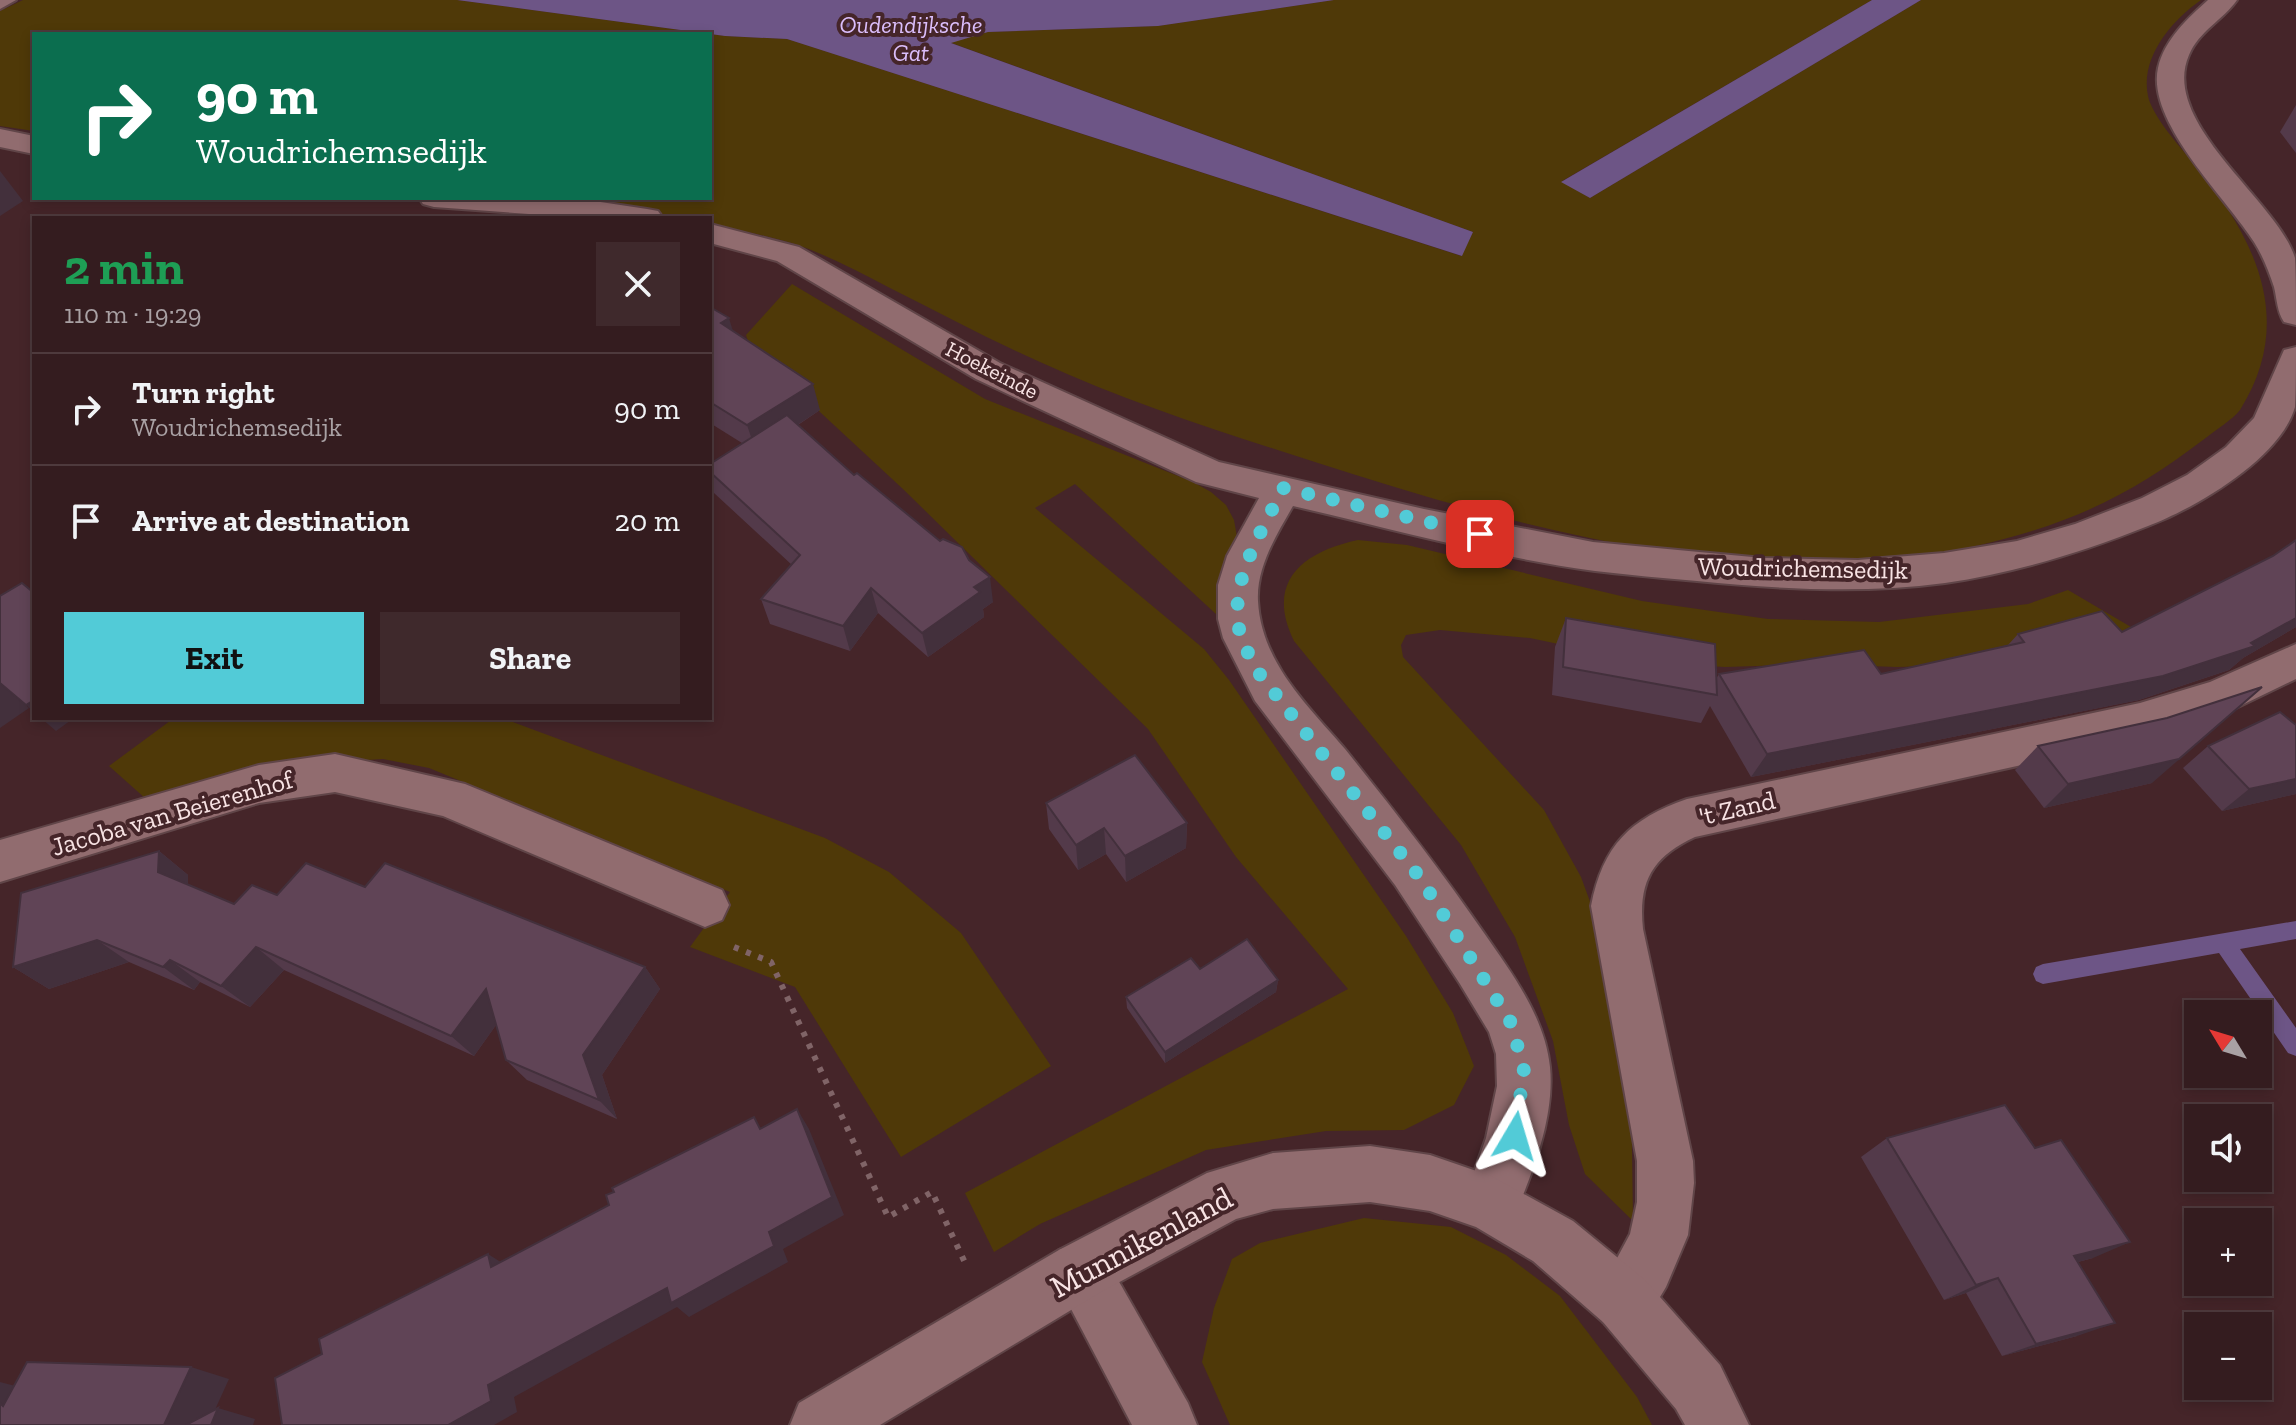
<!DOCTYPE html>
<html lang="en">
<head>
<meta charset="utf-8">
<style>
  :root { --surface:#341c1f; --page:#3f292c; --text:#f1f3f6; --muted:#a9a1a4; --line:#4e3a3d; --accent:#52cbd7 }
  body { margin:0; font-family:"Zilla Slab",serif; background:var(--page); color:var(--text); height:100vh; display:flex; flex-direction:column; font-size:30px; white-space:nowrap }
  * { box-sizing:border-box; margin:0 }
  p { font-size:26px; color:var(--muted) }
  .icon { flex:none; width:44px; height:44px; fill:none; stroke:currentColor; stroke-width:2; stroke-linecap:round; stroke-linejoin:round }
  .map { position:relative; flex:1; overflow:hidden }
  .side { position:absolute; left:32px; top:216px; width:680px; height:504px; display:flex; flex-direction:column; background:var(--surface); border-radius:0px; box-shadow:0 4px 12px #0003,0 0 0 2px var(--line) }
  .side>* { flex:none }
  .guide { position:absolute; left:32px; top:32px; width:680px; height:168px; border-radius:0px; box-shadow:0 4px 12px #0003,0 0 0 2px var(--line); background:#0b6e4f; color:#fff; overflow:hidden }
  .needle { width:52px; rotate:308deg }
  .fabs { position:absolute; left:2184px; top:1000px; display:grid; gap:16px }
  .fabs a { display:grid; place-items:center; width:88px; height:88px; border-radius:0px; background:var(--surface); box-shadow:0 4px 12px #0003,0 0 0 2px var(--line); font-size:40px }
  .pin { position:absolute; display:grid; place-items:center; width:68px; height:68px; color:#fff; margin:-34px; border-radius:16px; box-shadow:0 4px 12px #0006 }
  .me { position:absolute; width:88px; margin:-44px; rotate:7deg; stroke-linejoin:round; filter:drop-shadow(0 0 6px #0008) }
  .turn { display:flex; align-items:center; gap:28px; height:168px; padding:0 32px; font-size:36px }
  .turn .icon { width:104px; height:104px; stroke-width:2.5 }
  .turn b { display:block; font-size:56px; line-height:68px }
  .round { display:grid; place-items:center; flex:none; width:84px; height:84px; border-radius:0px; background:var(--page) }
  .head { display:flex; align-items:center; justify-content:space-between; height:136px; padding:0 32px }
  h1 { font-size:48px; font-weight:800; line-height:60px; color:#1e9e55 }
  .action { display:flex; gap:16px; margin-top:auto; padding:16px 32px }
  .action a { flex:1; height:92px; border-radius:0px; background:var(--accent); color:#111; font-size:32px; font-weight:800; line-height:92px; text-align:center }
  .action a+a { background:var(--page); color:var(--text) }
  ul { padding:0; list-style:none }
  li { display:flex; align-items:center; gap:24px; height:112px; padding:0 32px; border-top:2px solid var(--line) }
  li div { flex:1 }
  li b { display:block; font-size:30px }
  li em { font-style:normal }
  .map>svg:first-child { display:block }
</style>
</head>
<body>
<div class="map">
<svg width="2296" height="1425" viewBox="0 0 2296 1425">
  <rect width="100%" height="100%" fill="#452529"/>
  <!-- green -->
  <g fill="#4f3908">
    <path d="M23,0H457L725,36L787,39L1461,256L1473,232L949,42L988,32L1158,26L1334,0H1872L1562,181L1590,198L1921,0H2201C2171,21 2140,58 2148,96C2152,116 2181,148 2195,165C2256,239 2296,321 2240,410C2232,420 2218,428 2207,437C2149,481 2102,509 2032,531C1794,605 1546,536 1318,463C1224,433 1130,403 1040,362C988,339 938,312 888,287C858,271 825,254 792,243C765,235 737,230 710,223V218H688L560,198H710V34H34V131L0,126V11Z"/>
    <path d="M792,284L985,399L1193,482L1211,492L1226,505L1234,520L1237,537L1217,615L1075,484L1035,508L1204,649L1229,680L1406,936L1453,1013L1474,1066L1454,1105L1404,1130L1326,1131L1206,1150L1040,1224L994,1252L965,1193L1348,989L1236,857L1148,729L904,490L750,347L746,335Z"/>
    <path d="M1358,540L1407,545L1642,601L1768,619L1879,622L2028,604L2068,590L2131,627L2128,633L1965,665L1897,667L1813,664L1725,667L1644,662L1530,638L1440,630L1406,635L1401,645L1403,657L1544,810L1581,877L1610,956L1631,1081L1633,1221L1585,1174L1569,1125L1553,1041L1515,937L1461,845L1294,641C1265,582 1302,552 1358,540Z"/>
    <path d="M174,718H502L825,838L889,872L961,933L1051,1066L901,1157L795,987L690,947L730,892L429,768L383,759L318,763L155,807L109,766Z"/>
    <path d="M1364,1218L1451,1227L1506,1255L1560,1296L1637,1397L1652,1425H1230L1202,1362L1214,1308L1232,1259L1260,1243Z"/>
  </g>
  <!-- water -->
  <g fill="#6d5586">
    <path d="M457,0H1334L1158,26L988,32L951,43L1473,232L1462,256L787,39L725,36Z"/>
    <path d="M1872,0H1921L1590,198L1561,182Z"/>
  </g>
  <g fill="none" stroke-linecap="round" stroke-linejoin="round">
    <!-- stream -->
    <path fill="#6d5586" fill-rule="evenodd" d="M2296,921V939L2240,949L2296,1028V1056L2288,1053L2219,953L2043,984L2036,981L2033,974L2036,967L2043,964Z"/>
    <!-- lane casing -->
    <g stroke="#604548" stroke-width="4">
      <path id="lane" d="M0,0H16L0,9Z"/>
    </g>
    <!-- street casing -->
    <g stroke="#604548" stroke-width="4">
      <g id="street">
        <path d="M2208,0H2237C2223,20 2199,31 2189,55C2159,123 2278,201 2295,258C2296,277 2296,305 2296,325L2284,322C2277,312 2277,299 2274,287C2269,272 2263,256 2254,242C2227,199 2146,122 2158,68C2164,40 2188,18 2208,0Z"/>
        <path d="M0,129L34,136V154L0,147Z"/>
        <path d="M419,198H574L647,209L658,211L663,218H584L434,207L423,204Z"/>
        <path d="M710,224L799,247L1000,363L1219,462L1424,509L1593,542L1763,558L1858,560L1944,553L2017,541L2075,524L2142,498L2187,475L2226,447L2254,418L2284,350L2296,347C2296,365 2296,390 2295,407C2280,459 2195,508 2148,526C2083,552 2015,573 1945,583C1862,594 1779,589 1697,581C1663,578 1629,575 1595,571C1493,557 1392,529 1293,506C1277,534 1256,567 1258,601C1261,662 1308,706 1345,749C1393,809 1440,869 1484,933C1511,972 1545,1017 1550,1067C1555,1119 1531,1177 1511,1224L1491,1232L1471,1224L1463,1204L1486,1138L1497,1086L1496,1054L1489,1032L1460,984L1395,885L1255,701L1223,638L1218,619V585L1227,556L1259,498L1196,482L976,379L777,261L710,243Z"/>
        <path d="M2296,644V679L2238,707L2140,739L1695,837C1652,857 1638,882 1643,929L1693,1161L1694,1183L1688,1235L1666,1287L1645,1322L1624,1331L1603,1322L1594,1301L1630,1234L1637,1202V1161L1591,906C1603,845 1630,819 1687,799L2140,703L2210,682Z"/>
        <path d="M335,754L465,784L722,890L729,905L722,920L705,927L443,816L335,792L259,803L0,882V840L259,765Z"/>
        <path d="M1080,1242L1101,1250L1188,1403L1197,1425H1132L1051,1271L1059,1250Z"/>
      </g>
    </g>
    <!-- secondary casing -->
    <g stroke="#604548" stroke-width="4">
      <path id="secondary" d="M1370,1146L1430,1155L1491,1176L1573,1221L1645,1280L1720,1365L1749,1425H1685L1676,1409L1603,1322L1533,1261L1476,1227L1430,1211L1370,1202L1273,1209L1236,1219L1101,1292L880,1425H790L799,1403L1059,1250L1207,1173L1273,1153Z"/>
    </g>
    <!-- path -->
    <path stroke="#806467" stroke-width="6" stroke-dasharray="5 8" stroke-linecap="butt" d="M734,947L771,962L888,1217L932,1192L967,1267"/>
    <!-- lane -->
    <use href="#lane" fill="#916c6f" fill-rule="evenodd"/>
    <!-- street -->
    <use href="#street" fill="#916c6f" fill-rule="evenodd"/>
    <!-- secondary -->
    <use href="#secondary" fill="#916c6f" fill-rule="evenodd"/>
  </g>
  <!-- wall -->
  <g fill="#533a4a">
    <path d="M2296,105V153L2280,132Z"/>
    <path d="M710,307L733,331L820,410L798,425L993,602L983,609L984,617L928,657L878,613L850,651L770,624L761,599L792,565L714,493L710,482V464L742,443L710,423Z"/>
    <path d="M2296,540V627L2243,658L2229,670L2139,700L1751,777L1710,706L1701,723L1552,695L1555,647L1566,618L1716,679L1719,674H1881L2008,645L2018,634L2122,632L2273,556Z"/>
    <path d="M2296,725V794L2222,811L2183,768L2208,746Z"/>
    <path d="M2038,746L2152,783L2044,808L2015,770Z"/>
    <path d="M1046,803L1187,823L1186,848L1126,882L1106,854L1078,870L1049,829Z"/>
    <path d="M159,851L188,875V885L234,904L277,895L365,887L645,967L660,989L602,1075L617,1119L527,1080L506,1060L496,1025L474,1056L284,970L250,1007L200,982L194,990L129,962L49,989L13,967Z"/>
    <path d="M1200,969L1278,980L1276,992L1165,1063L1127,1008L1126,997Z"/>
    <path d="M1887,1138L2093,1258L2078,1262L2077,1336L2002,1356L1966,1293L1944,1300L1861,1157Z"/>
  </g>
  <!-- shaded-wall -->
  <g fill="#43303c">
    <path d="M0,171L23,201L0,216Z"/>
    <path d="M729,318L737,345L721,323Z"/>
    <path d="M813,384L820,410L756,452L747,425Z"/>
    <path d="M990,577L993,602L983,609L984,617L928,657L922,633L974,587Z"/>
    <path d="M871,588L878,613L850,651L843,626Z"/>
    <path d="M2296,618V627L2243,658L2229,670L2139,700L1751,777L1767,754L2251,643Z"/>
    <path d="M0,683L29,708L0,728Z"/>
    <path d="M2262,687L2152,783L2044,808L2068,784Z"/>
    <path d="M34,700V712L26,705Z"/>
    <path d="M41,718H74L56,731Z"/>
    <path d="M2296,779V794L2222,811L2249,789Z"/>
    <path d="M1187,823L1186,848L1126,882L1125,856Z"/>
    <path d="M1104,828L1106,854L1078,870L1076,845Z"/>
    <path d="M159,851L188,875V896L158,872Z"/>
    <path d="M97,940L129,962L49,989L13,967Z"/>
    <path d="M256,947L284,970L250,1007L221,986Z"/>
    <path d="M170,960L200,982L194,990L163,967Z"/>
    <path d="M645,967L660,989L602,1075L617,1119L599,1100L583,1055Z"/>
    <path d="M1278,980L1276,992L1165,1063V1052Z"/>
    <path d="M486,989L506,1011L474,1056L451,1036Z"/>
    <path d="M797,1109L809,1129L844,1215L783,1249L788,1262L689,1317L677,1307L514,1397L517,1412L494,1425H448L488,1385L769,1232Z"/>
    <path d="M2130,1242L2093,1258L2039,1272L2074,1256Z"/>
    <path d="M488,1254L513,1270L491,1267Z"/>
    <path d="M1998,1278L1966,1293L1944,1300L1976,1285Z"/>
    <path d="M2115,1323L2077,1336L2002,1356L2036,1344Z"/>
    <path d="M191,1367L229,1379L208,1425H164Z"/>
    <path d="M0,1382L23,1388L3,1406L0,1403Z"/>
    <path d="M218,1408L255,1419L253,1425H211Z"/>
  </g>
  <!-- building -->
  <g fill="#604456" stroke="#43303c" stroke-width="2">
    <path d="M710,307L729,318L721,323L813,384L747,425L710,402Z"/>
    <path d="M787,415L854,475L857,473L940,541L943,539L962,547L969,560L990,577L974,587L980,592L922,633L871,588L843,626L761,599L800,555L710,472V464Z"/>
    <path d="M2296,540V618L2251,643L2255,646L2163,676L1767,754L1719,674L1864,650L1881,674L2024,642L2018,634L2102,611L2122,632L2273,556Z"/>
    <path d="M22,583L34,593V700L26,705L0,683V596Z"/>
    <path d="M1566,618L1715,644L1717,695L1563,667Z"/>
    <path d="M2262,687L2179,759L2068,784L2038,746L2167,718Z"/>
    <path d="M2280,712L2296,725V779L2249,789L2208,746Z"/>
    <path d="M1135,755L1187,823L1125,856L1104,828L1076,845L1046,803Z"/>
    <path d="M159,851L158,872L234,904L252,885L277,895L306,863L365,887L385,863L645,967L583,1055L599,1100L506,1060L486,989L451,1036L256,947L221,986L170,960L163,967L97,940L13,967L21,893Z"/>
    <path d="M1247,939L1278,980L1165,1052L1126,997L1191,958L1200,969Z"/>
    <path d="M2005,1105L2035,1148L2061,1140L2130,1242L2074,1256L2115,1323L2036,1344L1998,1278L1976,1285L1887,1138Z"/>
    <path d="M797,1109L832,1197L769,1232L774,1246L671,1303L667,1288L488,1385L491,1401L448,1425H282L275,1378L322,1354L319,1339L488,1254L491,1267L609,1205L606,1195L614,1192L612,1188L754,1117L760,1129Z"/>
    <path d="M27,1362L191,1367L164,1425H0V1403L3,1406Z"/>
    <path d="M218,1408L211,1425H186Z"/>
  </g>
  <g fill="none" stroke-linecap="round" stroke-linejoin="round">
    <!-- route -->
    <path stroke="#52cbd7" stroke-width="14" stroke-dasharray="0 25.2" d="M1480,534L1283,488C1261,534 1226,584 1241,637C1245,649 1253,661 1258,672L1421,879L1510,1021L1524,1068L1515,1136"/>
  </g>
  <g text-anchor="middle" dominant-baseline="central" stroke-width="8" stroke-linejoin="round" paint-order="stroke">
    <!-- far-street labels -->
    <g font-size="22" fill="#f8e3e4" stroke="#452529">
      <text transform="translate(992 370) rotate(27)">Hoekeinde</text>
    </g>
    <!-- far-water labels -->
    <g font-size="24" font-style="italic" fill="#dbbefb" stroke="#452529">
      <text x="911" y="24">Oudendijksche<tspan x="911" dy="28">Gat</tspan></text>
    </g>
    <!-- street labels -->
    <g font-size="26" fill="#f8e3e4" stroke="#452529">
      <text transform="translate(1803 568) rotate(1)">Woudrichemsedijk</text>
      <text transform="translate(1737 808) rotate(-13)">'t Zand</text>
      <text transform="translate(172 813) rotate(-16)">Jacoba van Beierenhof</text>
    </g>
    <!-- near-street labels -->
    <g font-size="32" fill="#f8e3e4" stroke="#452529">
      <text transform="translate(1141 1242) rotate(-28)">Munnikenland</text>
    </g>
  </g>
</svg>
<div class="fabs">
<a><svg class="needle" viewBox="-14 -14 28 28"><path d="M0-13l5 13h-10z" fill="#e53935"/><path d="M0 13l5-13h-10z" fill="#a9a1a4"/></svg></a>
<a><svg class="icon" aria-label="sound" viewBox="0 0 24 24"><path d="M4 9h4l5-4v14l-5-4H4zM17 9q2 3 0 6"/></svg></a>
<a>+</a>
<a>−</a>
</div>
<div class="pin" style="left:1480px;top:534px;background:#d93025"><svg class="icon" aria-label="arrive" viewBox="0 0 24 24"><path d="M6 21V4h12l-3 4 3 4H6"/></svg></div>
<svg class="me" style="left:1515px;top:1136px" viewBox="-20 -20 40 40"><path d="M0-17L14 15 0 8-14 15z" fill="#52cbd7" stroke="#fff" stroke-width="4"/></svg>
<div class="guide">
<div class="turn"><svg class="icon" aria-label="right" viewBox="0 0 24 24"><path d="M7 20v-9h11M14 6l5 5-5 5"/></svg><div><b>90 m</b>Woudrichemsedijk</div></div>
</div>
<section class="side">
<div class="head"><div><h1>2 min</h1><p>110 m · 19:29</p></div><a class="round"><svg class="icon" aria-label="close" viewBox="0 0 24 24"><path d="M6 6l12 12M18 6L6 18"/></svg></a></div>
<ul>
<li><svg class="icon" aria-label="right" viewBox="0 0 24 24"><path d="M7 20v-9h11M14 6l5 5-5 5"/></svg><div><b>Turn right</b><p>Woudrichemsedijk</p></div><em>90 m</em></li>
<li><svg class="icon" aria-label="arrive" viewBox="0 0 24 24"><path d="M6 21V4h12l-3 4 3 4H6"/></svg><div><b>Arrive at destination</b></div><em>20 m</em></li>
</ul>
<div class="action"><a>Exit</a><a>Share</a></div>
</section>
</div>
</body>
</html>
